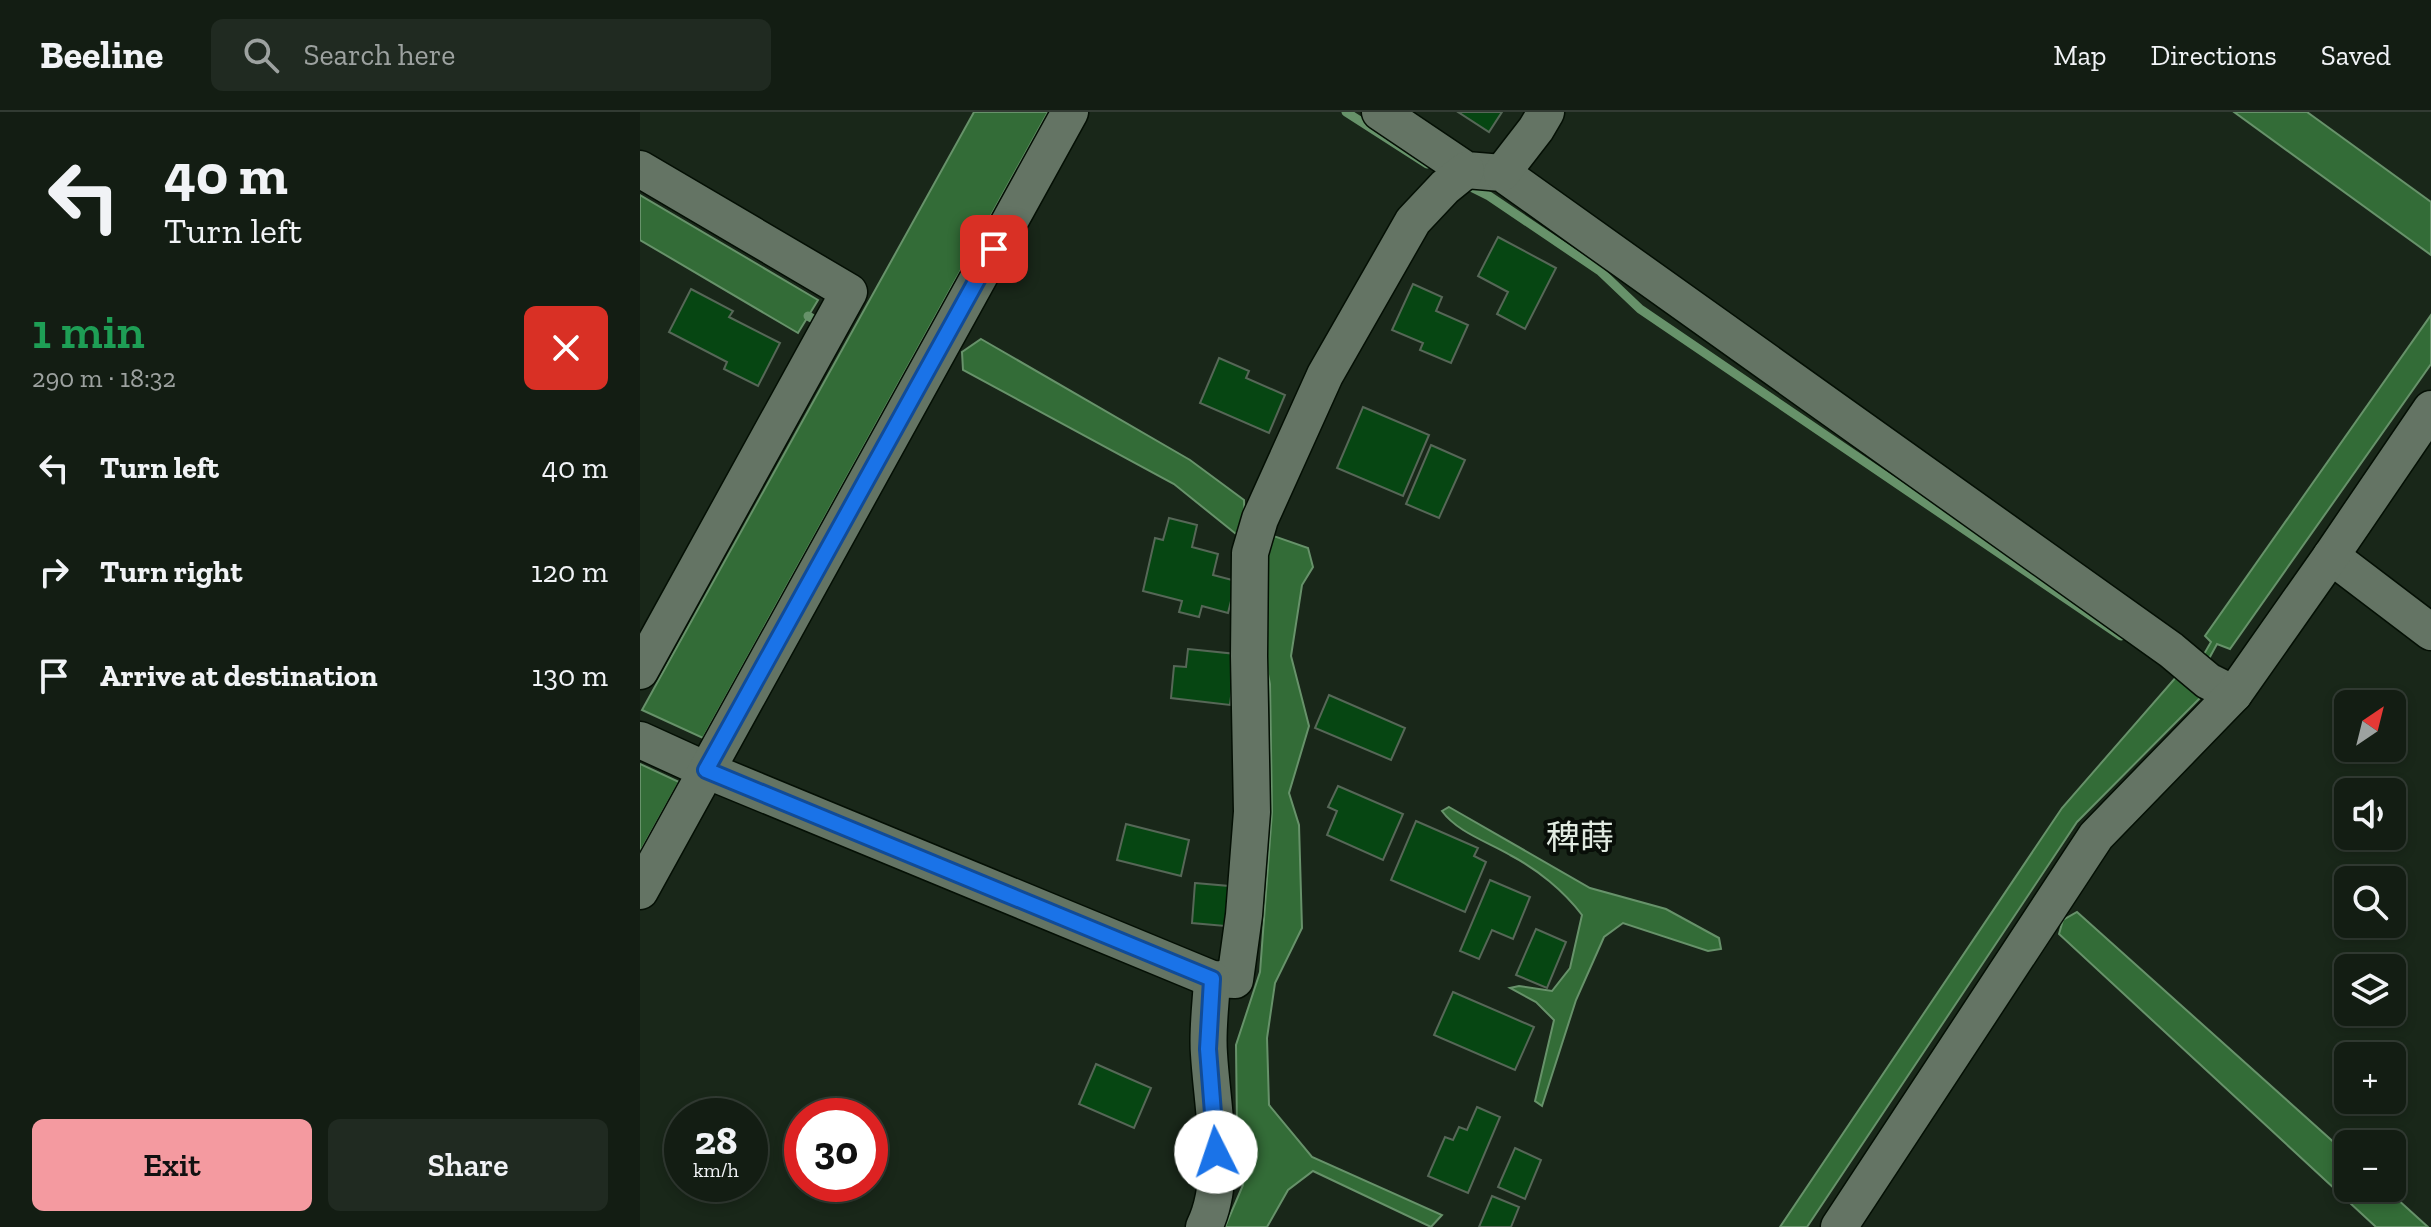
<!DOCTYPE html>
<html lang="en">
<head>
<meta charset="utf-8">
<style>
  :root { --surface:#131d13; --page:#202a21; --text:#f1f3f6; --muted:#9da2a0; --line:#323b33; --accent:#f49aa0 }
  body { margin:0; font-family:"Zilla Slab","Noto Sans JP",serif; background:var(--page); color:var(--text); height:100vh; display:flex; flex-direction:column; font-size:30px; white-space:nowrap }
  * { box-sizing:border-box; margin:0 }
  p { font-size:26px; color:var(--muted) }
  .icon { flex:none; width:44px; height:44px; fill:none; stroke:currentColor; stroke-width:2; stroke-linecap:round; stroke-linejoin:round }
  .map { position:relative; flex:1; overflow:hidden }
  .panel { display:flex; flex-direction:column; background:var(--surface); width:640px }
  .panel>* { flex:none }
  .guide { background:#131d13; color:var(--text); overflow:hidden }
  .needle { width:52px; rotate:35deg }
  .buttons { position:absolute; left:1694px; top:578px; display:grid; gap:16px }
  .buttons a { display:grid; place-items:center; width:72px; height:72px; border-radius:12px; background:var(--surface); box-shadow:0 4px 12px #0003,0 0 0 2px var(--line); font-size:40px }
  .speed { position:absolute; left:24px; top:986px; display:flex; gap:16px; font-size:40px; font-weight:700; text-align:center }
  .speed>* { display:grid; place-content:center; width:104px; height:104px; border-radius:50%; background:var(--surface); box-shadow:0 4px 12px #0003,0 0 0 2px var(--line); line-height:1 }
  .speed small { font-size:20px; font-weight:400 }
  .speed .limit { border:12px solid #d22; background:#fff; color:#111 }
  .pin { position:absolute; display:grid; place-items:center; width:68px; height:68px; color:#fff; margin:-34px; border-radius:16px; box-shadow:0 4px 12px #0006 }
  .me { position:absolute; width:88px; margin:-44px; rotate:356deg; stroke-linejoin:round; filter:drop-shadow(0 0 6px #0008) }
  .turn { display:flex; align-items:center; gap:28px; height:168px; padding:0 32px; font-size:36px }
  .turn .icon { width:104px; height:104px; stroke-width:2.5 }
  .turn b { display:block; font-size:56px; line-height:68px }
  .round { display:grid; place-items:center; flex:none; width:84px; height:84px; border-radius:12px; background:var(--page) }
  .headline { display:flex; align-items:center; justify-content:space-between; height:136px; padding:0 32px }
  h1 { font-size:48px; font-weight:600; line-height:60px; color:#1e9e55 }
  .action { display:flex; gap:16px; margin-top:auto; padding:16px 32px }
  .action a { flex:1; height:92px; border-radius:12px; background:var(--accent); color:#111; font-size:32px; font-weight:600; line-height:92px; text-align:center }
  .action a+a { background:var(--page); color:var(--text) }
  ul { padding:0; list-style:none }
  li { display:flex; align-items:center; gap:24px; height:104px; padding:0 32px }
  li div { flex:1 }
  li b { display:block; font-size:30px }
  li em { font-style:normal }
  header { display:flex; align-items:center; gap:48px; box-sizing:border-box; height:112px; padding:0 40px; background:var(--surface); border-bottom:2px solid var(--line) }
  header strong { font-size:38px }
  nav { display:flex; gap:44px; margin-inline-start:auto; font-size:28px }
  .search { width:560px; height:72px; background:var(--page); display:flex; align-items:center; gap:20px; box-sizing:border-box; padding:0 28px; border-radius:12px; color:var(--muted); font-size:30px }
  main { display:flex; flex:1; min-height:0 }
  .map>svg:first-child { display:block }
</style>
</head>
<body>
<header>
<strong>Beeline</strong>
<div class="search"><svg class="icon" aria-label="search" viewBox="0 0 24 24"><circle cx="10" cy="10" r="6"/><path d="M15 15l6 6"/></svg>Search here</div>
<nav><a>Map</a><a>Directions</a><a>Saved</a></nav>
</header>
<main>
<section class="panel">
<div class="guide">
<div class="turn"><svg class="icon" aria-label="left" viewBox="0 0 24 24"><path d="M17 20v-9H6M10 6l-5 5 5 5"/></svg><div><b>40 m</b>Turn left</div></div>
</div>
<div class="headline"><div><h1>1 min</h1><p>290 m · 18:32</p></div><a class="round" style="background:#d93025;color:#fff"><svg class="icon" aria-label="close" viewBox="0 0 24 24"><path d="M6 6l12 12M18 6L6 18"/></svg></a></div>
<ul>
<li><svg class="icon" aria-label="left" viewBox="0 0 24 24"><path d="M17 20v-9H6M10 6l-5 5 5 5"/></svg><div><b>Turn left</b></div><em>40 m</em></li>
<li><svg class="icon" aria-label="right" viewBox="0 0 24 24"><path d="M7 20v-9h11M14 6l5 5-5 5"/></svg><div><b>Turn right</b></div><em>120 m</em></li>
<li><svg class="icon" aria-label="arrive" viewBox="0 0 24 24"><path d="M6 21V4h12l-3 4 3 4H6"/></svg><div><b>Arrive at destination</b></div><em>130 m</em></li>
</ul>
<div class="action"><a>Exit</a><a>Share</a></div>
</section>
<div class="map">
<svg width="1791" height="1115" viewBox="0 0 1791 1115">
  <rect width="100%" height="100%" fill="#192719"/>
  <!-- water -->
  <g fill="#336c37" stroke="#67926a" stroke-width="2">
    <path d="M334,0H408L63,626L2,598Z"/>
    <path d="M1594,0H1667L1791,90V143Z"/>
    <path d="M0,83L178,188L158,221L0,128Z"/>
    <path d="M1791,203V252L1590,537L1577,532L1554,574L1561,585L1437,710L1167,1115H1140L1422,696L1537,564L1548,570L1571,530L1565,524Z"/>
    <path d="M341,227L550,348L604,388L605,414L668,436L673,455L662,473L651,544L669,614L649,681L659,713L662,816L635,871L627,926L629,993L672,1045L802,1103L791,1115L673,1059L648,1078L627,1115H585L603,1073L597,1018L596,933L620,860L632,700L630,572L601,426L534,372L323,258L322,240Z"/>
    <path d="M0,652L39,670L0,740Z"/>
    <path d="M809,695L950,776L1026,797L1079,826L1081,837L1068,839L983,811L964,825L936,888L902,994L895,989L914,908L896,890L870,876L879,874L912,879L930,856L942,803C924,779 897,757 870,743C848,730 817,720 802,699Z"/>
    <path d="M1437,800L1708,1043V1076H1745L1788,1115H1736L1419,822L1423,808Z"/>
  </g>
  <g fill="none" stroke-linecap="round" stroke-linejoin="round">
    <!-- stream -->
    <g stroke="#67926a" stroke-width="9">
      <path d="M706,0L787,52"/>
      <path d="M825,72L849,84L960,159L1000,197L1481,524"/>
      <path d="M168,204L184,213"/>
    </g>
  </g>
  <!-- building -->
  <g fill="#064612" stroke="#566757" stroke-width="2">
    <path d="M818,0H862L849,20Z"/>
    <path d="M858,125L916,156L885,217L857,202L868,180L838,164Z"/>
    <path d="M773,172L802,185L796,199L828,213L811,251L780,238L783,231L752,218Z"/>
    <path d="M51,177L93,199L89,205L140,231L118,274L84,257L87,250L29,220Z"/>
    <path d="M579,246L609,259L606,266L645,283L629,321L560,291Z"/>
    <path d="M723,295L789,323L763,384L697,356Z"/>
    <path d="M791,333L825,348L799,406L766,392Z"/>
    <path d="M529,406L557,413L552,435L578,442L573,463L596,469L588,501L562,494L559,505L539,500L542,489L503,479L515,426L523,428Z"/>
    <path d="M548,537L596,542L590,593L531,586L534,554L546,555Z"/>
    <path d="M689,583L765,616L751,648L675,616Z"/>
    <path d="M698,674L763,702L743,748L687,723L697,699L688,695Z"/>
    <path d="M776,709L838,736L834,744L846,750L825,800L751,768Z"/>
    <path d="M486,712L549,728L541,764L477,748Z"/>
    <path d="M850,768L890,785L873,827L852,818L839,847L820,839Z"/>
    <path d="M555,771L589,774L585,814L552,811Z"/>
    <path d="M896,817L926,830L907,876L876,863Z"/>
    <path d="M813,880L894,915L875,958L794,923Z"/>
    <path d="M456,952L511,976L494,1016L439,992Z"/>
    <path d="M837,995L860,1005L828,1081L788,1064L805,1025L813,1028L819,1015L827,1018Z"/>
    <path d="M875,1036L901,1048L885,1087L858,1075Z"/>
    <path d="M852,1084L879,1095L871,1115H839Z"/>
  </g>
  <g fill="none" stroke-linecap="round" stroke-linejoin="round">
    <!-- street casing -->
    <g stroke="#040f04" stroke-width="39">
      <g id="street">
        <path d="M740,0L826,58L862,61L1531,538L1568,569L1594,582"/>
        <path d="M0,57L209,180L0,559"/>
        <path d="M862,61L896,17L906,0"/>
        <path d="M1691,444L1791,520"/>
        <path d="M0,628L66,658L572,867L595,868L604,803L612,700L609,544L610,441L620,407L685,263L773,109L805,75L826,58"/>
        <path d="M0,779L430,0"/>
        <path d="M564,1115C588,1067 572,995 569,942C567,917 571,892 572,867"/>
        <path d="M1199,1115L1456,724L1594,582L1691,444L1791,297"/>
      </g>
    </g>
    <!-- street -->
    <use href="#street" stroke="#647464" stroke-width="36"/>
  </g>
  <g fill="none" stroke-linecap="round" stroke-linejoin="round">
    <!-- route casing -->
    <g stroke="#114b97" stroke-width="20">
      <path id="route" d="M354,137L66,658L572,867L568,937L576,1040"/>
    </g>
    <!-- route -->
    <use href="#route" stroke="#1a73e8" stroke-width="14"/>
  </g>
  <g text-anchor="middle" dominant-baseline="central" stroke-width="8" stroke-linejoin="round" paint-order="stroke">
    <!-- neighbourhood labels -->
    <g font-size="34" fill="#e1ebe1" stroke="#080e08">
      <text x="940" y="725">稗蒔</text>
    </g>
  </g>
</svg>
<div class="buttons">
<a><svg class="needle" viewBox="-14 -14 28 28"><path d="M0-13l5 13h-10z" fill="#e53935"/><path d="M0 13l5-13h-10z" fill="#9da2a0"/></svg></a>
<a><svg class="icon" aria-label="sound" viewBox="0 0 24 24"><path d="M4 9h4l5-4v14l-5-4H4zM17 9q2 3 0 6"/></svg></a>
<a><svg class="icon" aria-label="search" viewBox="0 0 24 24"><circle cx="10" cy="10" r="6"/><path d="M15 15l6 6"/></svg></a>
<a><svg class="icon" aria-label="layers" viewBox="0 0 24 24"><path d="M12 4l9 5-9 5-9-5zM3 14l9 5 9-5"/></svg></a>
<a>+</a>
<a>−</a>
</div>
<div class="speed"><div>28<small>km/h</small></div><div class="limit">30</div></div>
<div class="pin" style="left:354px;top:137px;background:#d93025"><svg class="icon" aria-label="arrive" viewBox="0 0 24 24"><path d="M6 21V4h12l-3 4 3 4H6"/></svg></div>
<svg class="me" style="left:576px;top:1040px" viewBox="-20 -20 40 40"><circle r="19" fill="#fff"/><path d="M0-13L10 11 0 6-10 11z" fill="#1a73e8"/></svg>
</div>
</main>
</body>
</html>
